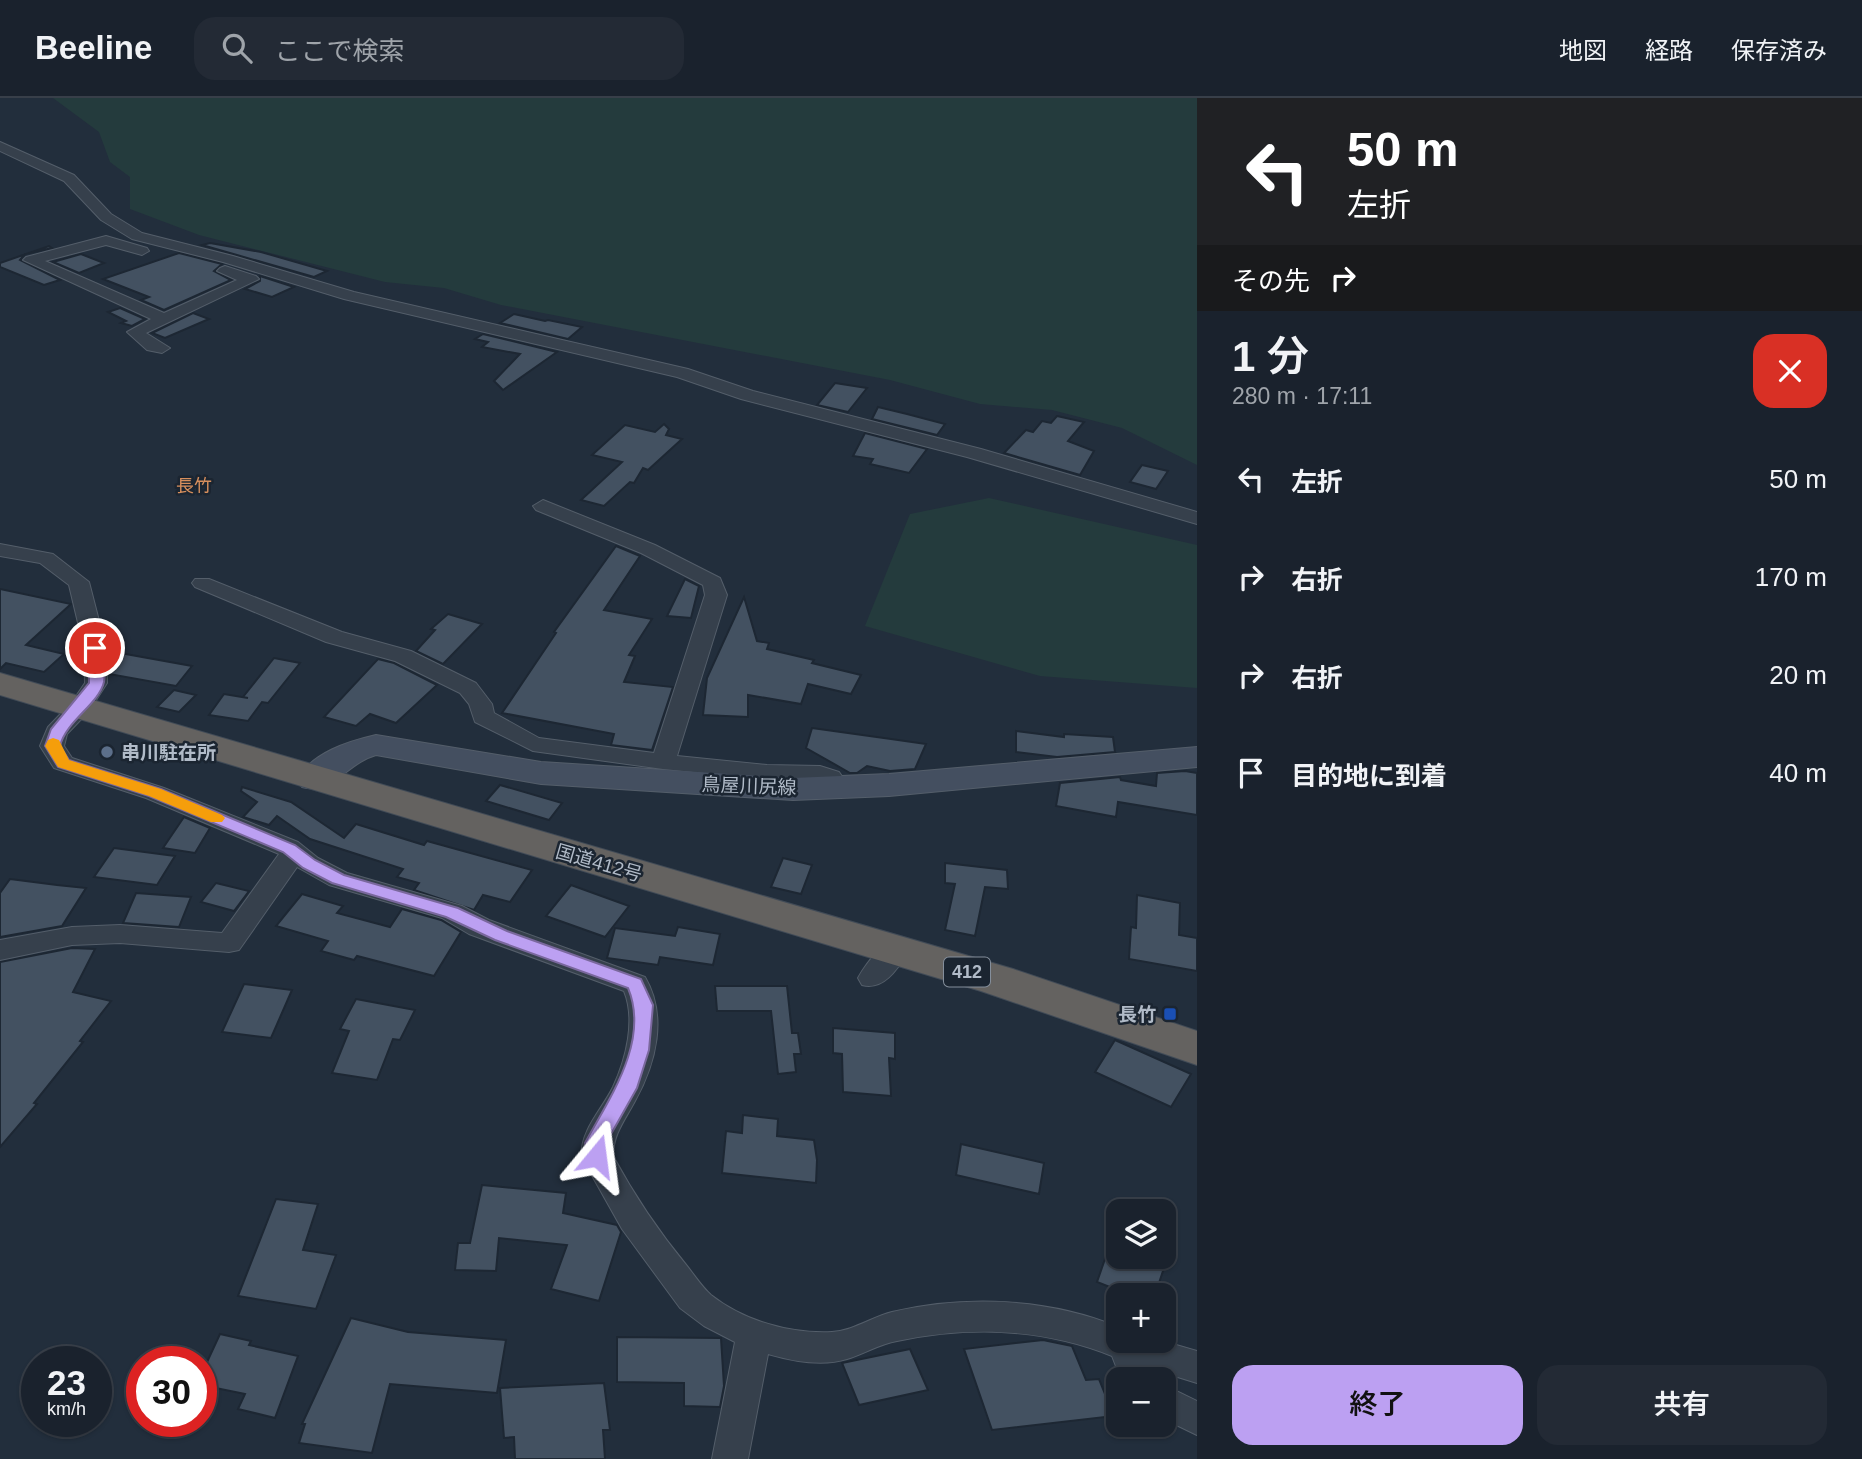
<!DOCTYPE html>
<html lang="ja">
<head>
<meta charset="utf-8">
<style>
  :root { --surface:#1a222d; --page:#232a35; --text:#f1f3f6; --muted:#9fa4aa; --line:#383f49; --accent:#bca0f2 }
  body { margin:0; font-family:Helvetica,"Noto Sans JP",sans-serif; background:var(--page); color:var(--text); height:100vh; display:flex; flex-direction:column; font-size:26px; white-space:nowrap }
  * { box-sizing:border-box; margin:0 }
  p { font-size:23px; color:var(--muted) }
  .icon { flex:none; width:38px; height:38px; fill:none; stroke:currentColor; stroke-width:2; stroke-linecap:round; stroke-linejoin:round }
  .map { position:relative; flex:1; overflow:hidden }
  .drawer { display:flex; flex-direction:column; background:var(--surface); width:665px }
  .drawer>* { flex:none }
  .top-card { background:#202124; color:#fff; overflow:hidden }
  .fabs { position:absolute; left:1106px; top:1101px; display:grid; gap:14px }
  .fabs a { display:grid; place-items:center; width:70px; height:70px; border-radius:14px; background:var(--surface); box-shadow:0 2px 5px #0004,0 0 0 2px var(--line); font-size:35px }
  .speed { position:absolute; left:21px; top:1248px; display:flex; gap:14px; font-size:35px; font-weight:700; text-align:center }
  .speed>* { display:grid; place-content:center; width:91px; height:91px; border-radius:50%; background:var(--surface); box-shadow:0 2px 5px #0004,0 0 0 2px var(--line); line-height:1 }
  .speed small { font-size:18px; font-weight:400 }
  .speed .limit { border:10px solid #d22; background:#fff; color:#111 }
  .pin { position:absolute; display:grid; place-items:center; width:60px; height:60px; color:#fff; margin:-30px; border:4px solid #fff; border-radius:50%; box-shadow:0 2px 7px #0007 }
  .me { position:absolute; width:77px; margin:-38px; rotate:16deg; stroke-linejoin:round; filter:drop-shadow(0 0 5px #0008) }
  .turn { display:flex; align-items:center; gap:24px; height:147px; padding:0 35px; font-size:32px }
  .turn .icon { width:91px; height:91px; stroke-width:2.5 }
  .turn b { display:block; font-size:49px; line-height:60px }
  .then { display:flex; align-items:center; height:66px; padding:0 35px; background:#0003; gap:14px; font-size:26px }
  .round { display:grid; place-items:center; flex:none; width:74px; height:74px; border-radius:21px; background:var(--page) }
  .summary { display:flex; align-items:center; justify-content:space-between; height:119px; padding:0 35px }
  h1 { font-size:42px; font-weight:600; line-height:52px }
  .cta { display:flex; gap:14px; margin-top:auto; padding:14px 35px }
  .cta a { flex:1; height:80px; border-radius:21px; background:var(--accent); color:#111; font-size:28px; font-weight:600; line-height:80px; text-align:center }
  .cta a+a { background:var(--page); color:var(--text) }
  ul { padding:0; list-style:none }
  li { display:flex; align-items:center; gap:21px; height:98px; padding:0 35px }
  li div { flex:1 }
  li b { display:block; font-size:26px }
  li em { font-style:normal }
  header { display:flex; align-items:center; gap:42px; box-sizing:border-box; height:98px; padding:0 35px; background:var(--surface); border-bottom:2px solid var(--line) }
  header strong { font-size:33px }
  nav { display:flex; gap:38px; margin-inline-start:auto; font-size:24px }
  .search { width:490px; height:63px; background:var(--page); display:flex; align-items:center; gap:18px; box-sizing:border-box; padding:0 24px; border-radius:21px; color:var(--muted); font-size:26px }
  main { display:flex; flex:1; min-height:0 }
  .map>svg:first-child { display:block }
</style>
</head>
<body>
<header>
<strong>Beeline</strong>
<div class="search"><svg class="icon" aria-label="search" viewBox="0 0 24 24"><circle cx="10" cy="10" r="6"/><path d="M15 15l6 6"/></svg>ここで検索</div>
<nav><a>地図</a><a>経路</a><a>保存済み</a></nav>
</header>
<main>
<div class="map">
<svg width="1197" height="1361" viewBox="0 0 1197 1361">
  <rect width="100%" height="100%" fill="#222e3c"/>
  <!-- green -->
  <g fill="#243b3d">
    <path d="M53,0H1197V367L1122,330L1052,312L980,306L890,282L501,207L444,190L385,184L199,137L130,111V79L110,64L99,34Z"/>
    <path d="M989,400L1197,447V590L1040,578L865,528L910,416Z"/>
  </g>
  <!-- building -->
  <g fill="#435161" stroke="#1d2733" stroke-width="2">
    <path d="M210,145L261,154L327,173L314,179L202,147Z"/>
    <path d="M49,148L52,150L25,156L20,162L60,182L44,187L0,169V165Z"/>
    <path d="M179,155L222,166L214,173L231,182L164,212L141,202L149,199L103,181Z"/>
    <path d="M81,156L104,165L79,175L53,164Z"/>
    <path d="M260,178L294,189L272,199L245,191L260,183Z"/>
    <path d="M120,210L145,221L132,228L121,225L126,223L108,214Z"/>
    <path d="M193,215L209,221L165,240L152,235Z"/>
    <path d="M514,216L545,223L548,222L582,229L568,241L500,225Z"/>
    <path d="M483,236L557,254L503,292L494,283L520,256L482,249L488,244L475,241Z"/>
    <path d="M835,285L867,290L848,314L817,307Z"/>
    <path d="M878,309L907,316L945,326L937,337L872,321Z"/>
    <path d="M1057,318L1084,324L1068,343L1094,353L1080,377L1004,355L1026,332L1033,334L1042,323L1051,325Z"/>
    <path d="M664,326L669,331L666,337L682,341L648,372L643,370L634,385L630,384L604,408L581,402L622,364L592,357L625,327L655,334Z"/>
    <path d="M865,335L927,351L909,375L870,366L873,361L853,358Z"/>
    <path d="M1142,367L1168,373L1156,391L1130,384Z"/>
    <path d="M616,448L640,458L604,512L652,521L629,557L635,558L624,584L673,589L652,652L611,647L614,636L502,615L556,535L554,534Z"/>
    <path d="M685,481L699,488L691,520L667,518Z"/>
    <path d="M0,491L71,506L26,547L64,556L44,574L6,565L0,571Z"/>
    <path d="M744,499L757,543L769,545L767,551L814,562L812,565L861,577L851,596L808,586L801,606L748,597V619L703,617L707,580Z"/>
    <path d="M448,516L482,526L443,566L416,553L435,532L431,531Z"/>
    <path d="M120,555L192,568L176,588L109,576V567Z"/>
    <path d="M274,560L300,565L268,605L262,604L248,623L209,617L224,596L248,600L243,599Z"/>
    <path d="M378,561L394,565L437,587L396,625L370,616L356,628L324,619Z"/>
    <path d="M174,592L196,597L179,614L157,609Z"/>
    <path d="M812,630L891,641L926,646L915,671L890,673L867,668L857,675H850L806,650Z"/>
    <path d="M1016,633L1064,639V636L1113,639L1115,654L1057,659L1016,654Z"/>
    <path d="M1185,673L1197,675V717L1118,704L1116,719L1056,708L1060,685L1120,679L1121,682L1156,688L1157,675Z"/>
    <path d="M500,687L562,705L549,722L486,703Z"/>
    <path d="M242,689L291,704L344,740L356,726L424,747L427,743L532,772L510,804L483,797L474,812L414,792L419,785L397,779L403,771L310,741L277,718L269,727L243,719L257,704L241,693Z"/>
    <path d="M184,719L210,730L195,755L163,750Z"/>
    <path d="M114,750L175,758L157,787L94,779Z"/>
    <path d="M783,760L812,767L801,796L771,789Z"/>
    <path d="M945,765L1007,772L1008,791L985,789L975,838L945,832L955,786L945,785Z"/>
    <path d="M10,781L57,787L86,790L62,828L0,839V795Z"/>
    <path d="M216,785L249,793L234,813L201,804Z"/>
    <path d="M571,787L629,808L605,839L546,818Z"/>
    <path d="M136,795L191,799L179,829L123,825Z"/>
    <path d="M302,796L343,808L337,815L390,829L402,811L441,822L461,834L434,878L357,858L354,862L321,853L328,843L276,828Z"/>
    <path d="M1137,797L1180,805L1179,837L1197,840V873L1129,861L1131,829L1136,830Z"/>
    <path d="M678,829L720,836L713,867L660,859L658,867L607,860L615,830L675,838Z"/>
    <path d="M72,850L95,851L73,894L111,903L80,943L83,944L34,1005L37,1006L0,1049V864Z"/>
    <path d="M244,886L292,892L271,940L222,934Z"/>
    <path d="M715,888H787L792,935H798L801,956H794L796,974L778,976L771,913H717Z"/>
    <path d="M356,901L415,912L400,942L393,941L377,982L332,975L349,933L340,931Z"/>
    <path d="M833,930L895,935V961L889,960L891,998L843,994L842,956L833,955Z"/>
    <path d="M1115,942L1191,976L1171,1009L1095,974Z"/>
    <path d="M743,1017L778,1021L777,1038L814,1042L817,1062L816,1085L722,1075L726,1033L742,1035Z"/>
    <path d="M961,1046L1044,1065L1039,1096L956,1077Z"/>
    <path d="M482,1087L566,1095L563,1115L617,1127L621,1134L599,1203L551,1191L567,1147L499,1140L496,1173L455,1172L458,1145H470Z"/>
    <path d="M276,1101L318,1106L303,1152L336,1157L316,1211L238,1198Z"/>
    <path d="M1106,1158H1152L1166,1164L1155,1197H1130L1097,1184Z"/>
    <path d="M351,1220L408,1234L506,1242L497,1295L390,1286L372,1355L299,1345L305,1326H302Z"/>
    <path d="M220,1236L251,1243L249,1247L298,1258L275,1320L238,1311L245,1296L201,1287V1277Z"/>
    <path d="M617,1239L721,1240L724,1288L720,1309L684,1308V1285L617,1284Z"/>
    <path d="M1043,1242L1072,1248L1086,1282L1099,1281L1114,1318L992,1332L964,1251Z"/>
    <path d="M910,1251L928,1292L859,1307L842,1265Z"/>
    <path d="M604,1285L610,1332H603L605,1361H515L514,1339L504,1340L500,1290Z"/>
  </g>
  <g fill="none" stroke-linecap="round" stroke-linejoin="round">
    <!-- minor casing -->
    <g stroke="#545e6a" stroke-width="2">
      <g id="minor">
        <path d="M0,44L74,77L111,116L142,135L233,158L354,194L688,271L753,293L981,351L1197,414V426L967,359L741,301L677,279L344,201L223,164L132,141L101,122L64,83L0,53Z"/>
        <path d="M106,138L147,150L149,153L142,157L106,147L45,163L164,215L237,182L217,173L220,170L225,168L256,178L259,181L146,235L170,250L162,255L147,252L127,234L151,221L23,162L26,159Z"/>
        <path d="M543,402L655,447L720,480L727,497L677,658L767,667L820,668L839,674L850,690L847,695C829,700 830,688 817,682L767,681L663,671L533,653L475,624L469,606L460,595L395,563L326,544L195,489L192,485L195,481H209L342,534L411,553L476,585L492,606L494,615L539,640L654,655L705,497L703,487L641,455L536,412L533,408Z"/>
        <path d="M0,446L53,456L89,484L106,550L107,585L89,613L67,636L64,648L72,660L164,690L298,744L318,760L347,775L462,808L489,822L645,879C668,918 656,965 635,1003C625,1022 613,1036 613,1058C634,1097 659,1134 687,1168C695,1178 702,1189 711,1197C744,1223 790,1236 832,1234C853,1233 872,1219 892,1214C965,1197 1049,1200 1118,1229V1242H1159L1197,1253V1285L1152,1271L1157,1281H1121L1112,1258C1043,1230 969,1228 897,1243C879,1246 864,1256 847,1261C821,1269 792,1263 768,1256L748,1361H712L735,1244L704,1228L680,1210L622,1131L581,1058C582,1030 601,1013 613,989C626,961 636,922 624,893L469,836L442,820L329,787L297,769L239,852L229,854L120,845L72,847L0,862V842L72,829L120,827L222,835L279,756L146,700L54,670L40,648L48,629L72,604L85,585L84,550L69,487L40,465L0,458Z"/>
        <path d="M895,843L905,846L909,853C898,870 884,893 862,887L858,880C866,866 879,848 895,843Z"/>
        <path d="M1164,1287L1197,1303V1337L1164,1321Z"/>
      </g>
    </g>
    <!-- secondary casing -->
    <g stroke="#545e6a" stroke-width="2">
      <path id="secondary" d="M376,637L541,664L793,680L889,676L1197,649V669L889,698L793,702L541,686L376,657C347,665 333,697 302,689L296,681C315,654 346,644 376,637Z"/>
    </g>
    <!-- trunk casing -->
    <g stroke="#414b57" stroke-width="2">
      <path id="trunk" d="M0,575L1013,871L1197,933V967L981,893L0,597Z"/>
    </g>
    <!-- minor -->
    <use href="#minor" fill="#36404c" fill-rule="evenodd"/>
    <!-- secondary -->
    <use href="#secondary" fill="#444f60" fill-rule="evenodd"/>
    <!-- trunk -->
    <use href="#trunk" fill="#646260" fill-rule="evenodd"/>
  </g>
  <!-- route -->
  <path fill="#bca0f2" stroke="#7a689d" stroke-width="2" d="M95,545L103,550C103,560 106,573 104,584C99,606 66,623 60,648L69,662L161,691L295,747L315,762L344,777L458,810L507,833L641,881L653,907L649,952L637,990L606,1045L607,1058L604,1064L597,1066L589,1064L585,1045C610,999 650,943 628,890L495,842L446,819L332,785L303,770L283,754L149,698L58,669L45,648L51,631L89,585L88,550Z"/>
  <!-- slow -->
  <path fill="#f59e0b" d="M53,640L59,642L69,662L161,691L222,717L225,720L222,724H211L149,698L58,669L45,648L48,642Z"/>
  <!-- markers -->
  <circle fill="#5c6f8a" stroke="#1b2531" stroke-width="2.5" cx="107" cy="654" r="7"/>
  <rect fill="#1a4fb4" stroke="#1b2531" stroke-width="2.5" x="1163" y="909" width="14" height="14" rx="3.5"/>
  <g text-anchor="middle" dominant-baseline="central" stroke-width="5" stroke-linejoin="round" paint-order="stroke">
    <!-- far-neighbourhood labels -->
    <g font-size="18" fill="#d78f5d" stroke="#1b2531">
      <text x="194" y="388">長竹</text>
    </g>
    <!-- shield labels -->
    <rect fill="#1b2531" stroke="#848e9b" stroke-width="2" x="944" y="859.5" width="46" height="29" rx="5"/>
    <g font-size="18" font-weight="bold" fill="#b1bbc8">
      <text x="967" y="874">412</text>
    </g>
    <!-- poi labels -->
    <g font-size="19" font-weight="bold" fill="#b1bbc8" stroke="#1b2531" text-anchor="start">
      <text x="121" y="654">串川駐在所</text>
      <text x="1156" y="916" text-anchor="end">長竹</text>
    </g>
    <!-- street labels -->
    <g font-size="19" fill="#b1bbc8" stroke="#1b2531">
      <text transform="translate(749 688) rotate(2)">鳥屋川尻線</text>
      <text transform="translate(599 765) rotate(16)">国道412号</text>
    </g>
  </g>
</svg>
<div class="fabs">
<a><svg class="icon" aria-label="layers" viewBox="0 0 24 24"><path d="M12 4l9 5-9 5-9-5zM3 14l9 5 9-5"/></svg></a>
<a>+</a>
<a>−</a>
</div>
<div class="speed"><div>23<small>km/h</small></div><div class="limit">30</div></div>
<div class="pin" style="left:95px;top:550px;background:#d93025"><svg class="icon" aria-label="arrive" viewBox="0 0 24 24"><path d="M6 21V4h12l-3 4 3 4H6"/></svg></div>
<svg class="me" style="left:597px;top:1058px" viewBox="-20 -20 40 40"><path d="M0-17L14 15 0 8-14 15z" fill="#bca0f2" stroke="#fff" stroke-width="4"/></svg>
</div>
<section class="drawer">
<div class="top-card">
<div class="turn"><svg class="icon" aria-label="left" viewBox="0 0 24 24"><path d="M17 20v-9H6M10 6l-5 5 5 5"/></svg><div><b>50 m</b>左折</div></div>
<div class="then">その先<svg class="icon" aria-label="right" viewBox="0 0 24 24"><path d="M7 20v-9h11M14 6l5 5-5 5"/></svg></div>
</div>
<div class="summary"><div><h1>1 分</h1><p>280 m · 17:11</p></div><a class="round" style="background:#d93025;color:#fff"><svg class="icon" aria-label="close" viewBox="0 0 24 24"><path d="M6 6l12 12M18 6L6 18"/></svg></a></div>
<ul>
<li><svg class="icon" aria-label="left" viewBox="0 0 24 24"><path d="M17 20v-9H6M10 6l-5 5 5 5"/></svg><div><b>左折</b></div><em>50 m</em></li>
<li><svg class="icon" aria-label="right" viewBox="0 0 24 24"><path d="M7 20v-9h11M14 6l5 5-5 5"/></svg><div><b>右折</b></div><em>170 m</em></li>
<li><svg class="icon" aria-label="right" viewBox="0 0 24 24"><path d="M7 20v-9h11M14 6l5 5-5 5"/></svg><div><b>右折</b></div><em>20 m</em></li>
<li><svg class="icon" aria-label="arrive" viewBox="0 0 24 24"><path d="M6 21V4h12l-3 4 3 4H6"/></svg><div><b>目的地に到着</b></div><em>40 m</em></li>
</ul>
<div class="cta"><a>終了</a><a>共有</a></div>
</section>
</main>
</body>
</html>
